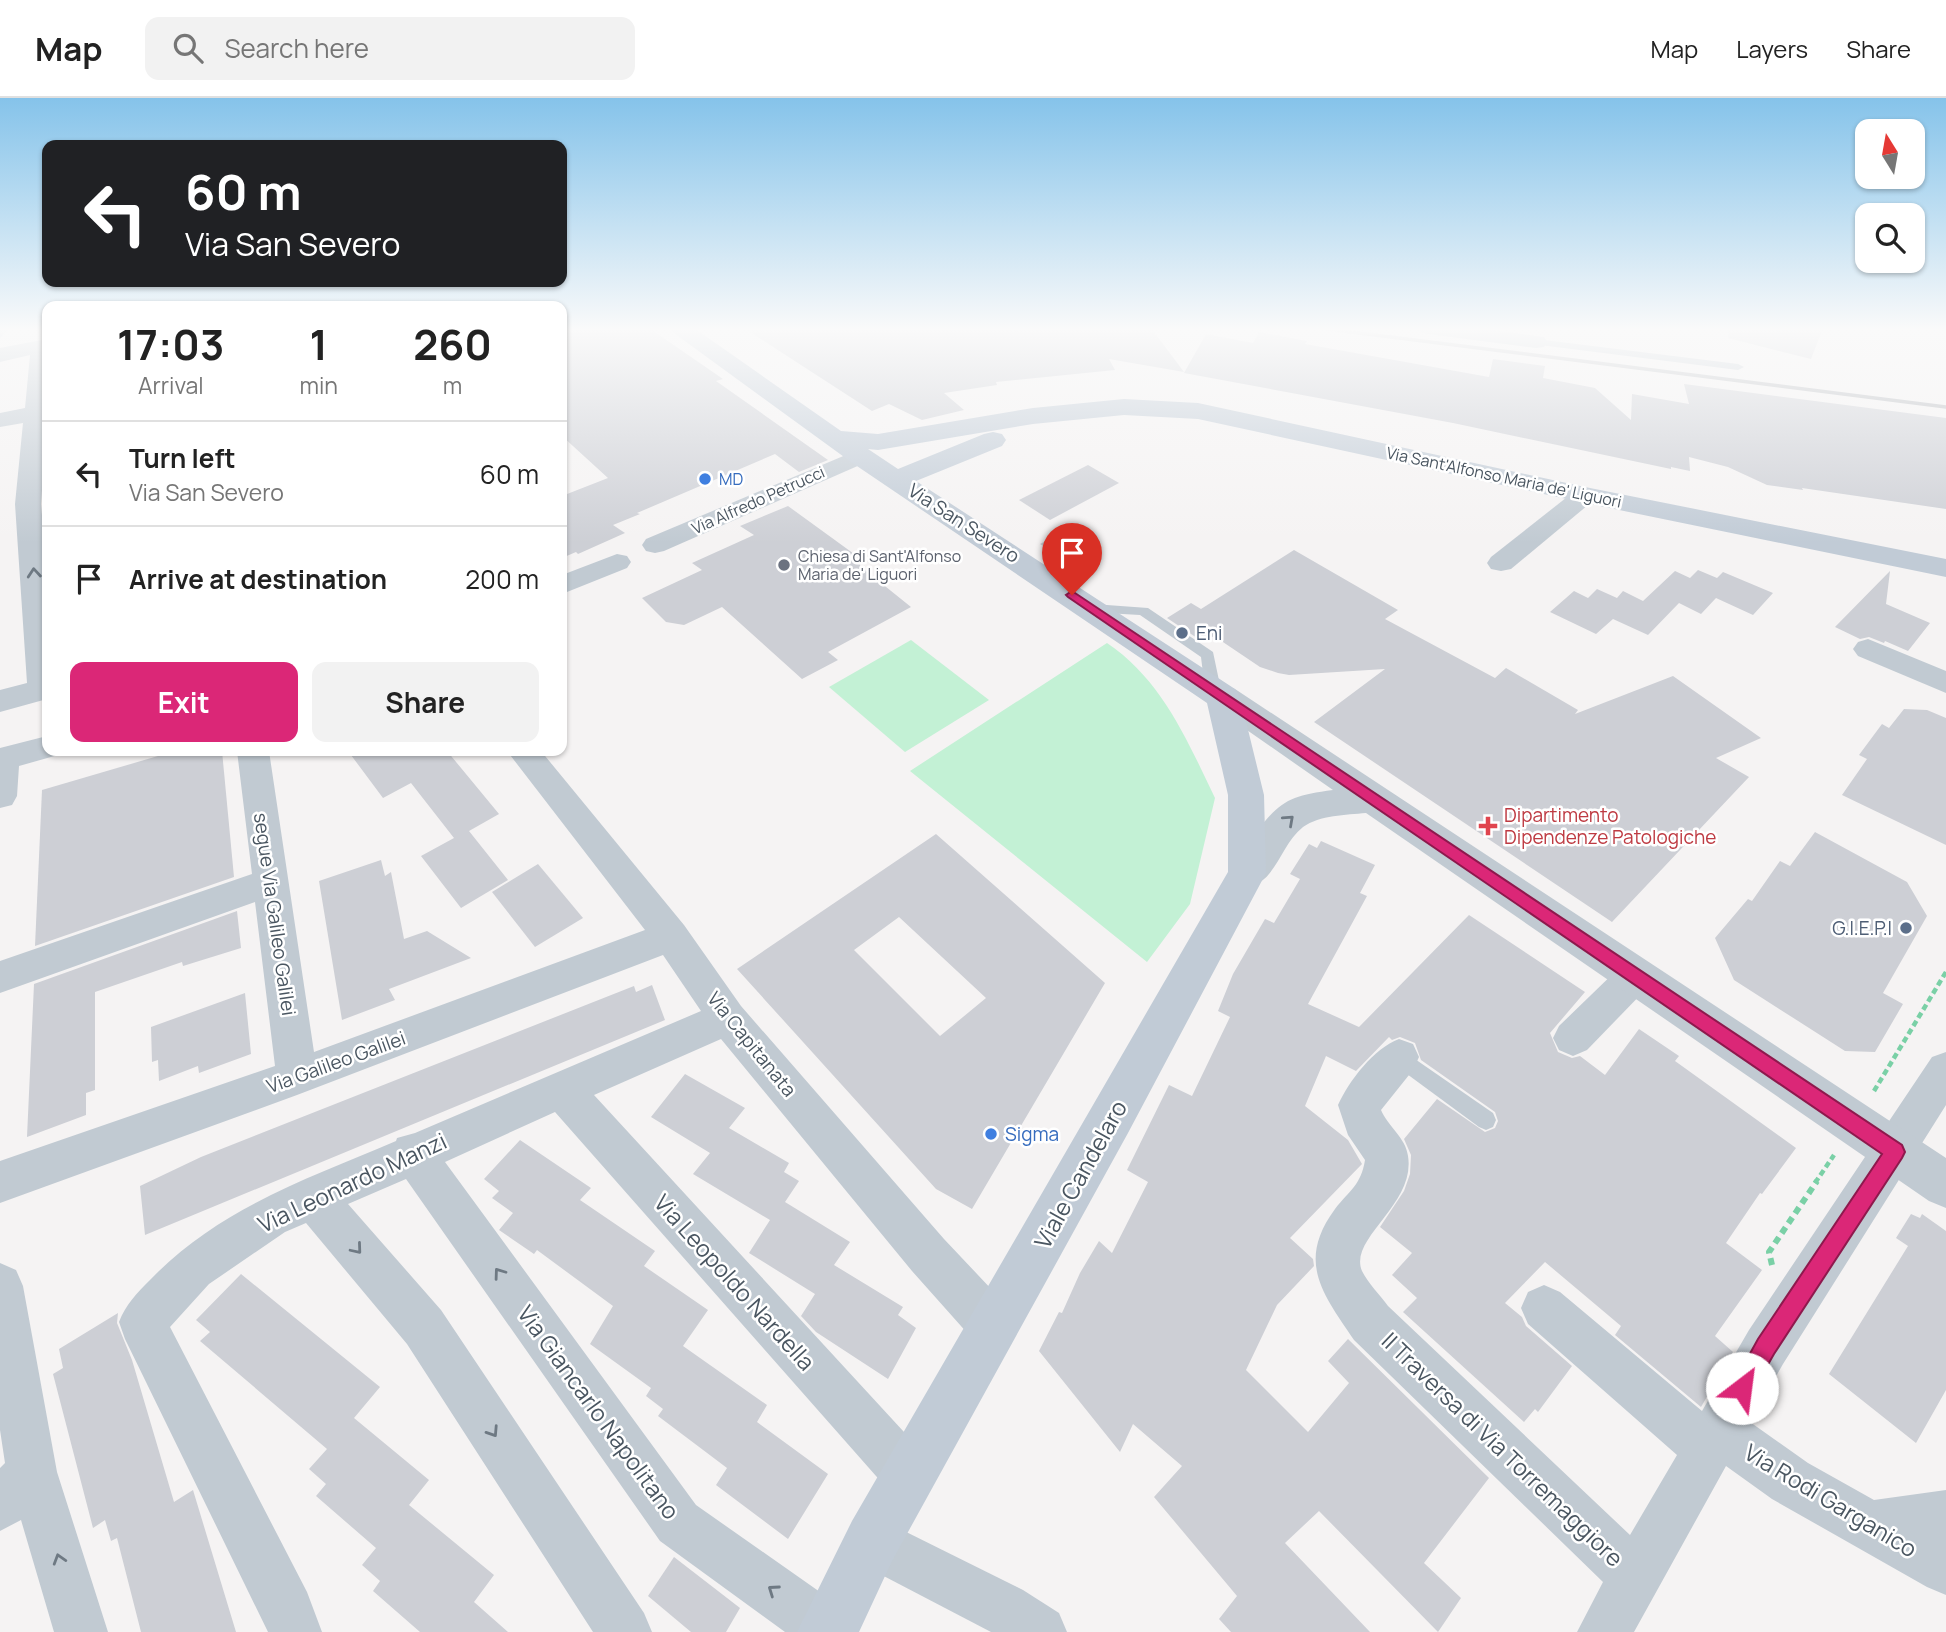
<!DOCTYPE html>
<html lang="en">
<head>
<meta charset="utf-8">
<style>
  :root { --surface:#fff; --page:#f2f2f2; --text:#222; --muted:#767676; --line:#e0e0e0; --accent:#db2777 }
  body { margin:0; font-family:Manrope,sans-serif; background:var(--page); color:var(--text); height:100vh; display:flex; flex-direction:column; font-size:26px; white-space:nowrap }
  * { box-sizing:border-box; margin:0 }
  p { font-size:23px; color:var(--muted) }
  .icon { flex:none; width:38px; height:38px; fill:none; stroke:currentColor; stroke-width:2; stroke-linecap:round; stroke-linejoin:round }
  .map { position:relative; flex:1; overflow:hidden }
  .sheet { position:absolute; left:42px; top:203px; width:525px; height:455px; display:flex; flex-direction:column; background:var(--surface); border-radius:14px; box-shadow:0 2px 5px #0004 }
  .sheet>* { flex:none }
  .guide { position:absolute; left:42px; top:42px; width:525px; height:147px; border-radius:14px; box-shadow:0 2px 5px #0004; background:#202124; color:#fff; overflow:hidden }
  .needle { width:46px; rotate:349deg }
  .controls { position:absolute; left:1855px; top:21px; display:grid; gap:14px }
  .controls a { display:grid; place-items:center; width:70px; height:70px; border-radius:14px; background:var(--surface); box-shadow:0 2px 5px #0004; font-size:35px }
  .pin { position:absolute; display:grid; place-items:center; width:60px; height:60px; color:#fff; margin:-72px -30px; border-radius:50% 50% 50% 0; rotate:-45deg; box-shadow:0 0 7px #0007 }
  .pin .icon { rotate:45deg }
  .me { position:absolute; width:77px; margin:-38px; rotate:30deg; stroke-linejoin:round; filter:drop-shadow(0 0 5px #0008) }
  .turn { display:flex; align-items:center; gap:24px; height:147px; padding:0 28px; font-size:32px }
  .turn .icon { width:91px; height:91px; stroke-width:2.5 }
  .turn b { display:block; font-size:49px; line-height:60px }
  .eta { display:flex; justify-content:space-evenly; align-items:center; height:119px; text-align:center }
  .eta b { font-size:42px; font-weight:700; line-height:49px }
  .primary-button { display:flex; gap:14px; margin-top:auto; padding:14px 28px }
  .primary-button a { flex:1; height:80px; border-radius:14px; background:var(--accent); color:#fff; font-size:28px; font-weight:700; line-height:80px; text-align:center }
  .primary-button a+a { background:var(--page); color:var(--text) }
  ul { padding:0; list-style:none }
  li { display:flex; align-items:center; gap:21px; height:105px; padding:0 28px; border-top:2px solid var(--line) }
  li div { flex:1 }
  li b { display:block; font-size:26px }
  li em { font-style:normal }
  header { display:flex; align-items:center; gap:42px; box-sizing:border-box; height:98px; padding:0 35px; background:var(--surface); border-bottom:2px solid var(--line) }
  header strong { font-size:33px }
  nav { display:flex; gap:38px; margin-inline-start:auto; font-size:24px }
  .search { width:490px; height:63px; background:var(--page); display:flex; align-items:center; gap:18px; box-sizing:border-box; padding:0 24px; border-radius:14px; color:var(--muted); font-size:26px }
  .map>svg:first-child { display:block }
</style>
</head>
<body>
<header>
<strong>Map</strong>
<div class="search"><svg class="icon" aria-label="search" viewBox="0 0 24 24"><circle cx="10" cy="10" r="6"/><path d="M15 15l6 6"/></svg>Search here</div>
<nav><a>Map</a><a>Layers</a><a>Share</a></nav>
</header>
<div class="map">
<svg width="1946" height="1534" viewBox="0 0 1946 1534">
  <rect width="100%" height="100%" fill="#f5f3f3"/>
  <!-- green -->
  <g fill="#c3f1d5">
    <path d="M911,542L989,602L905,654L829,589Z"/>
    <path d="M1107,545C1162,582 1187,642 1215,700L1190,806L1147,864L910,673Z"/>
  </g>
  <!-- building -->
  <g fill="#cdcfd5" fill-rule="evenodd">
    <path d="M577,230H649L723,281L716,283L828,362L799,374L775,356L637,415L640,416L613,427L625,435L578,456L576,454L562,460V398L608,380L562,338V235Z"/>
    <path d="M744,230H1151L1184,274L1109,261L1115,272L996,284L997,287L944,295L964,312L922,322L889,306L872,313Z"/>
    <path d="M1729,230H1823L1811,261L1728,240Z"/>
    <path d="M1259,234L1307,243L1305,246L1489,279L1493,261L1545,268L1543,280L1595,290L1631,322L1632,296L1689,306L1684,286L1946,320V411L1802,390L1803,392L1767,387L1728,369L1689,359L1690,373L1671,369V371L1453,325L1184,275L1206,236L1253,245Z"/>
    <path d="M1088,367L1119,385L1050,422L1019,402Z"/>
    <path d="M788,408L861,461L860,468L911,509L828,554L838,562L802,581L722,509L684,527L666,524L642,500L702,472L692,465L754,437L740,428Z"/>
    <path d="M1070,430L1100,449L1071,465L1040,446Z"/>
    <path d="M1294,452L1398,512L1385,521L1495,580L1506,570L1578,612L1575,616L1673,578L1761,640L1716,660L1749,679L1612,824L1314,624L1385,571L1289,577L1278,575L1260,569L1214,538L1203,544L1167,520L1191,505L1201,511Z"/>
    <path d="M1698,472L1717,480L1723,474L1773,495L1753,517L1716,500L1701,516L1679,505L1648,537L1613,521L1596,536L1550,514L1574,493L1588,500L1597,491L1617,500L1623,493L1643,503L1675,473L1690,480Z"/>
    <path d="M1890,473L1886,506L1930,525L1908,553L1885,543L1884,545L1869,539L1860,541L1835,529Z"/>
    <path d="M1904,611L1927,612L1946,620V747L1842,697L1867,661L1859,657L1882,626L1889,630Z"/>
    <path d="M175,653H222L234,779L35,848L42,692Z"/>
    <path d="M348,653H447L499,716L469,733L508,782L461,810L421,758L454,740L411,685L383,700Z"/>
    <path d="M1815,734L1907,784L1927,818L1883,895L1903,906L1875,954L1845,953L1734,882L1715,840L1748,801L1752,803L1780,763L1790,768Z"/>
    <path d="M936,736L1105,885L972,1111L936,1091L737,871ZM899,819L986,900L940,938L854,852Z"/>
    <path d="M1321,743L1375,767L1360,795L1367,798L1308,906L1359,929L1469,817L1585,894L1550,935L1558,954L1572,960L1580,958L1605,977L1639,931L1679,958L1675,963L1796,1050L1762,1096L1760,1095L1726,1145L1762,1172L1715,1238L1733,1254L1701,1309L1615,1237L1621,1228L1545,1164L1505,1205L1522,1219L1526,1228L1572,1268L1538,1314L1535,1311L1524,1324L1403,1214L1417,1200L1392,1177L1412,1155L1380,1129L1404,1093L1410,1076L1411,1057L1404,1041L1437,1001L1485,1034L1495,1030L1498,1023L1495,1014L1421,962L1415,945L1400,939L1392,942L1389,939L1356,973L1326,958L1305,1008L1348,1042L1362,1066L1290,1140L1313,1161L1314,1168L1277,1207L1246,1272L1308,1334L1349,1285L1328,1263L1348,1241L1489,1380L1424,1465L1461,1500L1438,1534L1319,1413L1285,1445L1370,1534H1231L1219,1521L1237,1498L1154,1399L1182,1368L1133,1326L1120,1354L1039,1253L1059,1214L1062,1215L1080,1175L1099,1143L1112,1155L1148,1084L1127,1072L1169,987L1192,998L1230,919L1218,913L1233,876L1265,821L1274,825L1300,781L1290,776L1309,746L1317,750Z"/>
    <path d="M381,762L385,778L391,774L404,841L427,833L471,860L389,891L395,902L342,922L319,783Z"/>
    <path d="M538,766L583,820L535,849L492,794Z"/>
    <path d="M237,813L241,850L183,868L182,864L95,894V992L86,995V1017L27,1039L34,886Z"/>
    <path d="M652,887L665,922L145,1137L140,1088L201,1059L634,888L636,894Z"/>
    <path d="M245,895L251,956L199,975L198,968L159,983L158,962L152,964L151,929Z"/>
    <path d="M685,976L745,1010L729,1030L789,1065L784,1074L799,1083L785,1104L850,1144L834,1167L903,1209L898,1217L916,1230L888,1281L816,1234L801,1218L815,1196L749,1155L770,1122L693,1076L710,1055L651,1019Z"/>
    <path d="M520,1042L591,1090L580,1102L655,1153L644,1168L708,1212L683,1248L767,1307L757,1324L828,1376L788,1441L716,1387L727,1370L658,1318L663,1311L646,1298L651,1290L590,1246L613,1208L537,1152L534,1156L499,1132L513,1115L492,1100L499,1093L484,1081Z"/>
    <path d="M1911,1116L1920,1120L1922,1116L1946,1133V1292L1916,1345L1829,1276L1908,1148L1896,1140Z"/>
    <path d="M241,1176L380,1289L354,1320L429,1382L409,1407L494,1477L474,1504L508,1534H420L373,1493L380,1483L362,1467L376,1450L316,1398L326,1386L309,1371L327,1351L200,1243L210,1234L196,1222Z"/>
    <path d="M118,1215L117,1225L132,1262L174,1404L193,1392L236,1534H141L117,1440L111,1443L105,1422L93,1430L53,1276L63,1270L59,1251Z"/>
    <path d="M674,1459L740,1510L726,1534H691L648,1498Z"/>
  </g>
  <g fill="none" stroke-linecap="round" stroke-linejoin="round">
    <!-- path-far1 -->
    <g stroke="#7ad0a6" stroke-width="4.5" stroke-dasharray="6 3.5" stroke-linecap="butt">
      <path d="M1874,993L1946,874"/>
      <path d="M1815,1085L1834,1057"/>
    </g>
    <!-- path -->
    <path stroke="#7ad0a6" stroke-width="6" stroke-dasharray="7 5" stroke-linecap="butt" d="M1772,1167L1769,1154L1817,1083"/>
    <!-- service -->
    <g fill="#c1cad2" fill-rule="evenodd">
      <path d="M0,230H10L0,240Z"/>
      <path d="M1536,241L1738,266L1744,269L1738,272L1532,246L1531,244Z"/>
      <path d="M1093,506L1148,510L1213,554L1221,592L1218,596L1213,597L1205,592L1201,559L1140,517L1088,514L1086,511Z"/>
      <path d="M1399,950L1493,1015L1496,1022L1493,1029L1486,1032L1479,1029L1392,965L1389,959L1392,953Z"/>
    </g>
    <!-- minor -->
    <g fill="#c1cad2" fill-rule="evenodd">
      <path d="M1418,230H1478L1536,238L1544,239L1547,244L1544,249L1536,250L1428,236L1421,234Z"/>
      <path d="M47,241V322L41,406L47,475V601L0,614V592L27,585L15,406L23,325L0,329V315L25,310L30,257L0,264V250Z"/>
      <path d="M860,351L869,353L872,358L869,363L664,453L655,455L646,453L642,447L646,441Z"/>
      <path d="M1585,389L1594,392L1598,397L1594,402L1511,471L1501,473L1491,471L1487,465L1491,459L1576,392Z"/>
      <path d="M617,456L627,458L631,464L627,470L562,496V477Z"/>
      <path d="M1868,541L1946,573V595L1858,558L1853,551L1858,544Z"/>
      <path d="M47,638V653H61L58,657L19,668L17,698L12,707L0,710V650Z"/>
      <path d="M237,653H269L314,954L645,832L507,653H541L684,827L741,908L944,1141L1011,1212L1017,1229L1011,1246L994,1252L977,1246L912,1173L721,941L594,997L927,1359L934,1377L927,1395L909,1402L891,1395L555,1014L445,1064L696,1407L847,1513L855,1534H785L660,1443L406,1081L348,1106L441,1212L644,1515L652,1534H593L407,1246L306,1125L285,1134L209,1186L170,1229L307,1494L322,1534H268L125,1241L119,1224C126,1206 137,1195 150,1182C219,1110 307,1081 396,1043L397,1040L415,1035L701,913L663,857L297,997L0,1105V1063L275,968L255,804L0,895V863L252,776Z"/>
      <path d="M1635,862L1648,867L1654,878L1648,889L1587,952L1573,958L1559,952L1553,940L1559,928L1622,867Z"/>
      <path d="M1399,941L1413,946L1419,959L1413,972L1381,1012C1387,1027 1406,1040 1408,1058C1416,1107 1348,1140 1362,1173C1368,1185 1380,1197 1388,1208L1630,1437L1677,1357L1528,1226L1521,1210L1528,1194L1544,1187L1560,1194L1702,1313L1749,1232L1932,959L1946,954V1007L1783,1266L1750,1324L1808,1365L1874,1402L1946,1392V1497L1927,1489L1772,1401L1726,1368L1634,1534H1577L1603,1484L1354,1242C1323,1196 1296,1164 1335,1111C1350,1092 1361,1087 1365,1062L1348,1037L1338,1007C1349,983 1374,950 1399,941Z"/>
      <path d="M0,1165L16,1172L23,1188L57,1374L108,1534H54L21,1422L0,1433V1370L5,1365L0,1332Z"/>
      <path d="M872,1417L1023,1492L1059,1515L1067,1534H991L853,1462L846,1443L853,1424Z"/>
    </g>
    <!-- tertiary -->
    <path fill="#c1cad2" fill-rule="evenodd" d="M1223,587L1235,591L1946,1060V1110L1929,1103L1366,715C1346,717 1320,717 1303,729C1277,749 1274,799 1233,786L1228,775C1234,762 1244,751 1252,739C1280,703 1288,698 1333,692L1211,607L1206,599L1211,591Z"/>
    <!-- secondary -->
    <path fill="#c1cbd6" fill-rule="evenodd" d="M667,230H694L841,333L878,336L1033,310L1124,301L1198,305L1585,389L1946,461V479L1585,405L1198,321L1124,317L1033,326L878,352L868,351L898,371L984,336L993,334L1002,336L1006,342L1002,348L916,383L1235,591L1240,599L1264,697L1266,775L1128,1035L892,1463L859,1534H797L852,1423L1228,774V697L1207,605L851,364Z"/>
    <!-- rail -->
    <path stroke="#b5b8bd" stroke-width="3.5" d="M1319,230L1946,309"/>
  </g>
  <!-- one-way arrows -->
  <defs><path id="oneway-chevron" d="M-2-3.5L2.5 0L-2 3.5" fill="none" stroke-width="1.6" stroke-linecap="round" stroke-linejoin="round" transform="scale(1.75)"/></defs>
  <g stroke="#6e7983">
    <use href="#oneway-chevron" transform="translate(34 475) rotate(-95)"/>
    <use href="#oneway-chevron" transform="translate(1289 722) rotate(-42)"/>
    <use href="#oneway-chevron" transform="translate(357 1151) rotate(50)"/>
    <use href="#oneway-chevron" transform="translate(499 1175) rotate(-126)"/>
    <use href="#oneway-chevron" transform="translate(493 1334) rotate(57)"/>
    <use href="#oneway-chevron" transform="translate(59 1461) rotate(-107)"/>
    <use href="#oneway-chevron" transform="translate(773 1492) rotate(-145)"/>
  </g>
  <!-- sky -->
  <linearGradient id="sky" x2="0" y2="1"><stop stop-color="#85c3ea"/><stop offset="0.52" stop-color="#fafafa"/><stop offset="1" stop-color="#fafafa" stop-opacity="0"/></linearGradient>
  <rect width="1946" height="445" fill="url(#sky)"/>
  <!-- route -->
  <path fill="#db2777" stroke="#8e194d" stroke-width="2" d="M1072,493L1902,1047L1905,1054L1902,1060L1774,1256L1750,1298L1742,1301L1734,1298L1731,1290L1758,1241L1882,1056L1068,499L1066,497Z"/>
  <!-- markers -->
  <g fill="#3f7fe0" stroke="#fff" stroke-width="2.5">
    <circle cx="705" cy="381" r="7"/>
    <circle cx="991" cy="1036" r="7"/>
  </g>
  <circle fill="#6b7280" stroke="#fff" stroke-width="2.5" cx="784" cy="467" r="7"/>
  <g fill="#5c6f8a" stroke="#fff" stroke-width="2.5">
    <circle cx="1182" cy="535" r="7"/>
    <circle cx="1906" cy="830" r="7"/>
  </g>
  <path fill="#e0444e" stroke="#fff" stroke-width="2.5" d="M1484.5 717.5h7v7h7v7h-7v7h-7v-7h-7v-7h7z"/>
  <g text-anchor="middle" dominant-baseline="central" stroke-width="5" stroke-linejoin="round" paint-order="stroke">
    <!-- far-street labels -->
    <g font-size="16" fill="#4a5661" stroke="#fff">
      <text transform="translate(1504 379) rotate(12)">Via Sant'Alfonso Maria de' Liguori</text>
      <text transform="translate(758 402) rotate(-24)">Via Alfredo Petrucci</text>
    </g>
    <!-- far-shop labels -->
    <g font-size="16" fill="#366cbe" stroke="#fff" text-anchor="start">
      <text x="719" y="381">MD</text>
    </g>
    <!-- far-worship labels -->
    <g font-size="16" fill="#5b616d" stroke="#fff" text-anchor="start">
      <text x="798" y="458">Chiesa di Sant'Alfonso<tspan x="798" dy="18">Maria de' Liguori</tspan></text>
    </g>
    <!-- street labels -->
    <g font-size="19" fill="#4a5661" stroke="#fff">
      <text transform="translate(964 425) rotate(33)">Via San Severo</text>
      <text transform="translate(275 816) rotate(82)">segue Via Galileo Galilei</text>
      <text transform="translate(752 946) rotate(51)">Via Capitanata</text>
      <text transform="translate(336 964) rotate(-20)">Via Galileo Galilei</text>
    </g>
    <!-- service labels -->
    <g font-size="19" fill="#4e5e75" stroke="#fff" text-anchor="start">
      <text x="1196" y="535">Eni</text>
      <text x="1892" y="830" text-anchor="end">G.I.E.P.I</text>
    </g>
    <!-- health labels -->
    <g font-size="19" fill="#be3a42" stroke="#fff" text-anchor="start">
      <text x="1504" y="717">Dipartimento<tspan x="1504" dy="22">Dipendenze Patologiche</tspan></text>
    </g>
    <!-- shop labels -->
    <g font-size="19" fill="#366cbe" stroke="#fff" text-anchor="start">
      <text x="1005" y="1036">Sigma</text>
    </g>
    <!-- near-street labels -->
    <g font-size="23" fill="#4a5661" stroke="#fff">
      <text transform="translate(1080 1076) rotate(-61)">Viale Candelaro</text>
      <text transform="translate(352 1084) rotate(-25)">Via Leonardo Manzi</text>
      <text transform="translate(735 1184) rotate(48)">Via Leopoldo Nardella</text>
      <text transform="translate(599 1314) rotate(54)">Via Giancarlo Napolitano</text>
      <text transform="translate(1503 1351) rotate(44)">II Traversa di Via Torremaggiore</text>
      <text transform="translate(1831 1402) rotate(31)">Via Rodi Garganico</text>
    </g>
  </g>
</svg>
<div class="controls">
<a><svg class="needle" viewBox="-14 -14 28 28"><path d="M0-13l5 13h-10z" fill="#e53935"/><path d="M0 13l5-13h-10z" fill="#767676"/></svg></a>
<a><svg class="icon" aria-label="search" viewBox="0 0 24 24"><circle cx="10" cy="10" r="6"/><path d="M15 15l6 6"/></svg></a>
</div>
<div class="pin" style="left:1072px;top:497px;background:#d93025"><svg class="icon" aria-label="arrive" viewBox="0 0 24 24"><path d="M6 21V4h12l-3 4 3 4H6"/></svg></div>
<svg class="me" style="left:1742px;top:1290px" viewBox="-20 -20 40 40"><circle r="19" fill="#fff"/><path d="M0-13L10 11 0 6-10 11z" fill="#db2777"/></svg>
<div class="guide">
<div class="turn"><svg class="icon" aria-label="left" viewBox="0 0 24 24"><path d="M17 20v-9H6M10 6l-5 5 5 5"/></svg><div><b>60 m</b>Via San Severo</div></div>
</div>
<section class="sheet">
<div class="eta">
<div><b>17:03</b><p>Arrival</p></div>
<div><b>1</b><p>min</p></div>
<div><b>260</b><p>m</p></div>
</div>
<ul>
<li><svg class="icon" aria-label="left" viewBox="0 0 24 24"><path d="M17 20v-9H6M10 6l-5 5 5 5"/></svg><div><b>Turn left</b><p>Via San Severo</p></div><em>60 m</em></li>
<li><svg class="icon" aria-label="arrive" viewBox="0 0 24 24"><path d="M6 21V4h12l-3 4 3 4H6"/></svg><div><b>Arrive at destination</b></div><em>200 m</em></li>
</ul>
<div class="primary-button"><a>Exit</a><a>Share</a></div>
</section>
</div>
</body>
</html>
